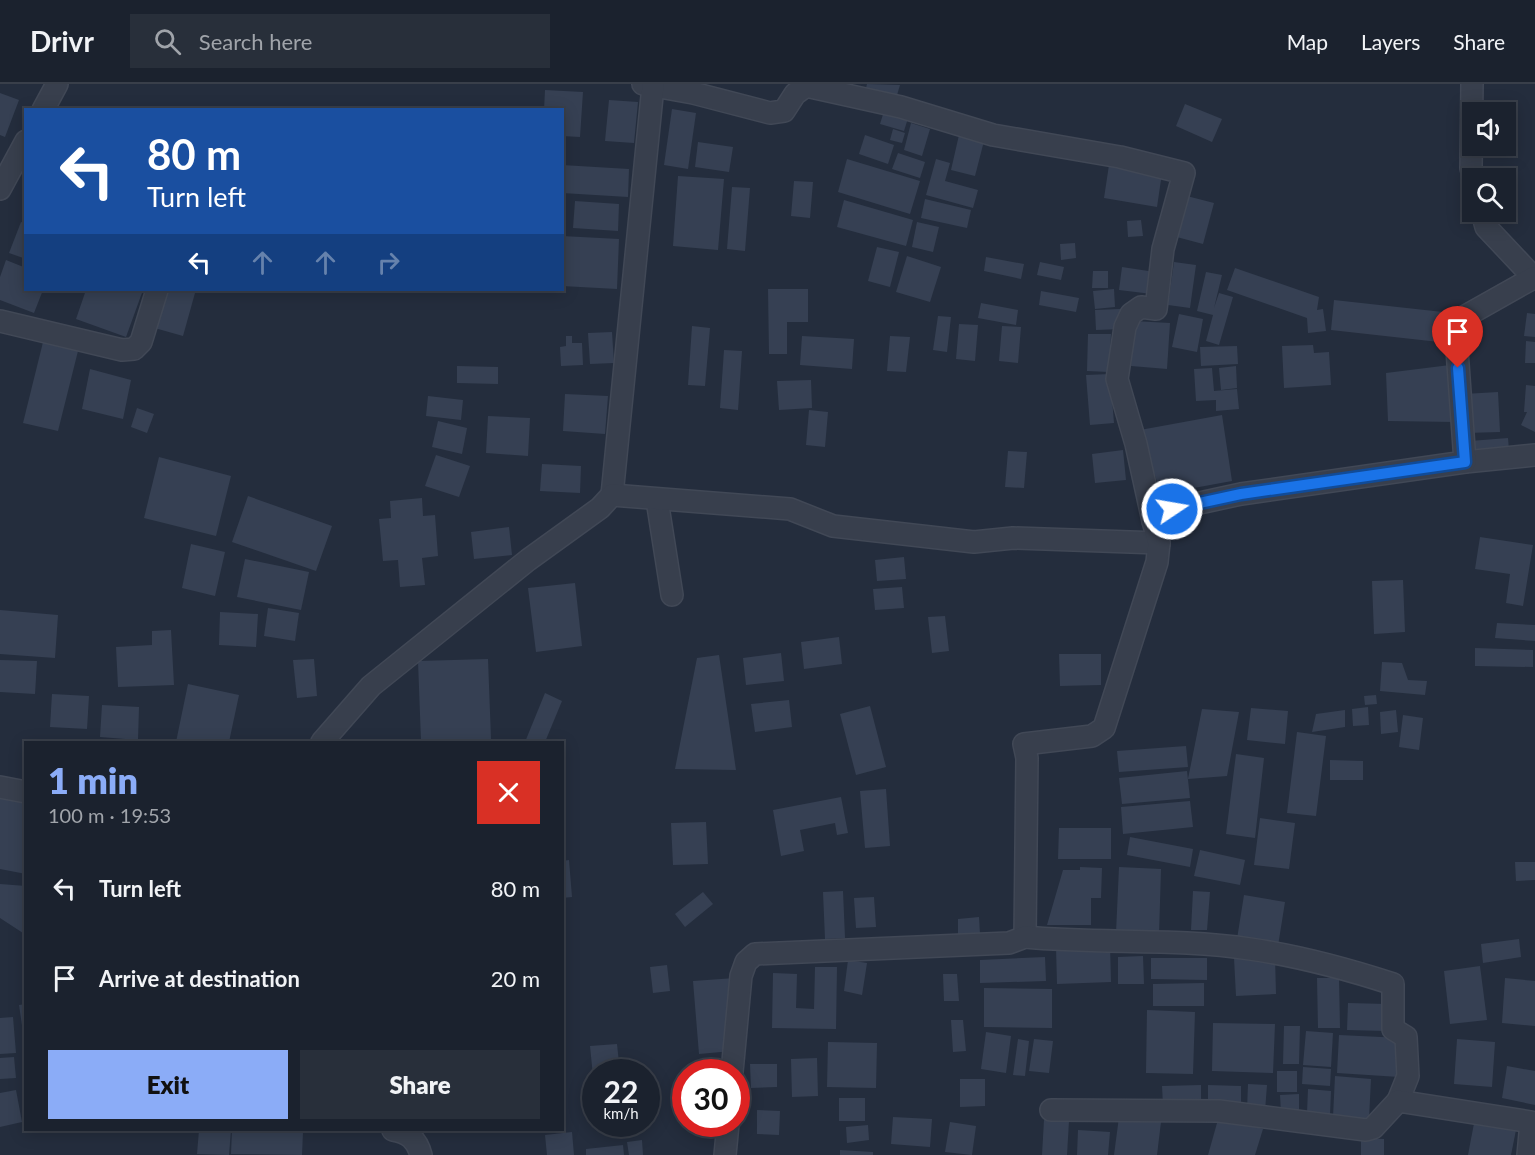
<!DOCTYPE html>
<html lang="en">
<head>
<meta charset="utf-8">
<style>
  :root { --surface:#1b222e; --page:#282f3a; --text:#f1f3f6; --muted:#a0a4aa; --line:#393f4a; --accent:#8bacf7 }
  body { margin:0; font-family:Lato,sans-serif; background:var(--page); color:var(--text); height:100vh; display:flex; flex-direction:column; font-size:22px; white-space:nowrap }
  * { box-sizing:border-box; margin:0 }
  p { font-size:20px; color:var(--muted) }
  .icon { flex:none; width:33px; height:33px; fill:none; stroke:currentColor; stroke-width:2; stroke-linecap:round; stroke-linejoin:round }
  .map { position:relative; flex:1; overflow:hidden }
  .details { position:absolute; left:24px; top:657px; width:540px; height:390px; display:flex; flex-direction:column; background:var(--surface); border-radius:0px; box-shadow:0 3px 15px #0003,0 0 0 2px var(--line) }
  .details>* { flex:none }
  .guide { position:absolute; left:24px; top:24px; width:540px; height:183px; border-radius:0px; box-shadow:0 3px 15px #0003,0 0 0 2px var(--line); background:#1a4fa0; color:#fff; overflow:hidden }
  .tools { position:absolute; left:1462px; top:18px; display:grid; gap:12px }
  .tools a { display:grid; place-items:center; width:54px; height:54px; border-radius:0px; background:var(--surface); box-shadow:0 3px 15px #0003,0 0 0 2px var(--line); font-size:30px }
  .speed { position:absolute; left:582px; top:975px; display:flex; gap:12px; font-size:30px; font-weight:700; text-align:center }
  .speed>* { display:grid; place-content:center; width:78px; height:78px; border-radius:50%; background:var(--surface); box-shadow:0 3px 15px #0003,0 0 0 2px var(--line); line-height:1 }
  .speed small { font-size:15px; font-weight:400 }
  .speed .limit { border:9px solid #d22; background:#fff; color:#111 }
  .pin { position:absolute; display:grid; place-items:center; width:51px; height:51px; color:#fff; margin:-62px -26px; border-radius:50% 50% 50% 0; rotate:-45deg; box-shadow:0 0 6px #0007 }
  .pin .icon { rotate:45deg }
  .me { position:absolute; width:66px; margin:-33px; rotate:78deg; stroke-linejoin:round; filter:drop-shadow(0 0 4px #0008) }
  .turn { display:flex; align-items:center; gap:21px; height:126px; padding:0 24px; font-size:27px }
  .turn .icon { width:78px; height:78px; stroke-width:2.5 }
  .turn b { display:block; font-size:42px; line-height:51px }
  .lanes { display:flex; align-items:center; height:57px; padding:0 24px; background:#0003; justify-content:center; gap:30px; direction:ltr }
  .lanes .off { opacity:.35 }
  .round { display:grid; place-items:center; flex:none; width:63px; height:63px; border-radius:0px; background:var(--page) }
  .summary { display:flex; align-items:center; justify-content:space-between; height:102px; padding:0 24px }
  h1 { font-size:36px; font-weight:800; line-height:45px; color:var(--accent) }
  .action { display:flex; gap:12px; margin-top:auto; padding:12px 24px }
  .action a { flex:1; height:69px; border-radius:0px; background:var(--accent); color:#111; font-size:24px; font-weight:800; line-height:69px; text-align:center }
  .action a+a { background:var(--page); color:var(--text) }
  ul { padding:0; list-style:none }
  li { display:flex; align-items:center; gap:18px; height:90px; padding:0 24px }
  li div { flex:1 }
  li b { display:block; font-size:22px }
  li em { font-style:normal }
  header { display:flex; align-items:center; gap:36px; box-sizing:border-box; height:84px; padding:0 30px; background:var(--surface); border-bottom:2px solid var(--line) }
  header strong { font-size:28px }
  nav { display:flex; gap:33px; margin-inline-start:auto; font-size:21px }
  .search { width:420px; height:54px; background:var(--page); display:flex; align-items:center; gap:15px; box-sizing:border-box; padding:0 21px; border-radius:0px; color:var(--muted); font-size:22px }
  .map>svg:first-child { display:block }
</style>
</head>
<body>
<header>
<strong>Drivr</strong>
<div class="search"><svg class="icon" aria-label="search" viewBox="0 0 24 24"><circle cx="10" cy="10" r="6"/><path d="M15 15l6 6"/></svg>Search here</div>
<nav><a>Map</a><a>Layers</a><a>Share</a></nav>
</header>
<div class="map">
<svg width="1535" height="1071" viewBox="0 0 1535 1071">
  <rect width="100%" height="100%" fill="#242d3d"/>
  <!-- building -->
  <g fill="#364053">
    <path d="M867,0L900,1L895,18L865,8Z"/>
    <path d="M545,6L583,8L580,53L562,52V26H544Z"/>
    <path d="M0,9L19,16L5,53L0,51Z"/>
    <path d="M609,16L638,18L634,59L605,57Z"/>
    <path d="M1185,20L1222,35L1212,58L1176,42Z"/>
    <path d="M885,24L909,31L904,47L880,40Z"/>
    <path d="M672,25L696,29L688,85L664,81Z"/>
    <path d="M911,39L930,45L922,72L904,66Z"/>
    <path d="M893,45L905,49L902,59L890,56Z"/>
    <path d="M865,51L894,61L888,80L859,70Z"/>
    <path d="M959,51L984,57L975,92L951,86Z"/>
    <path d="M698,58L733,63L729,88L695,83Z"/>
    <path d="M898,69L925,78L920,94L892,85Z"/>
    <path d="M847,75L920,97L910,130L838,108Z"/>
    <path d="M936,75L950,79L945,97L978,106L973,124L926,111Z"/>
    <path d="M562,81L629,85L628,113L562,109Z"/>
    <path d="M1109,81L1162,89L1157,123L1104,114Z"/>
    <path d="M678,92L724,95L718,166L673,162Z"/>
    <path d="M794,97L813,98L810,134L791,132Z"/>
    <path d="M732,103L750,104L745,167L727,165Z"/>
    <path d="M1183,111L1214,119L1203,160L1173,152Z"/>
    <path d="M925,115L971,126L967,144L921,134Z"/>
    <path d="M844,116L913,136L906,162L837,143Z"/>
    <path d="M575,117L619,120L618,147L573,144Z"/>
    <path d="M1141,136L1143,152L1128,153L1127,137Z"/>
    <path d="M21,138L26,140V175L9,169Z"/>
    <path d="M917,138L939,143L933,168L912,163Z"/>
    <path d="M562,152L619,155L617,205L562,202Z"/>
    <path d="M1075,159L1076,174L1061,176L1060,160Z"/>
    <path d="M877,163L899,168L890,203L868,197Z"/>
    <path d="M907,172L941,183L930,218L896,208Z"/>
    <path d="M986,173L1024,180L1021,195L984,187Z"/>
    <path d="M6,176L26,184V206H43L34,229L0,216V193Z"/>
    <path d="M1040,178L1064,183L1061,196L1037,191Z"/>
    <path d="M1174,178L1196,181L1190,224L1168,221Z"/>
    <path d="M1122,183L1155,188L1152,210L1119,206Z"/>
    <path d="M1235,184L1319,213L1317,226L1323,225L1326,247L1308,249L1307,234L1227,206Z"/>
    <path d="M1093,187H1108V204H1092Z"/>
    <path d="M1206,188L1222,191L1214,224L1219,209L1233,213L1219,261L1206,257L1213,231L1197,227Z"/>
    <path d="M768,205H808V238H787V270H769Z"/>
    <path d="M1114,205L1115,223L1095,225L1093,207Z"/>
    <path d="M86,206H143L126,253L76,235Z"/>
    <path d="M162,206H182L195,209L183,252L151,243Z"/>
    <path d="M1041,207L1079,214L1076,228L1039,221Z"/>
    <path d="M1334,216L1443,228L1439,258L1331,246Z"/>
    <path d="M981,219L1018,226L1016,241L978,234Z"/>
    <path d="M1120,225L1121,245L1096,246L1095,226Z"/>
    <path d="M1527,229L1535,230V253L1524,252Z"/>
    <path d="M1179,230L1203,235L1197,268L1172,263Z"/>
    <path d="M938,232L951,233L947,268L933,266Z"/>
    <path d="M1133,237L1170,239L1167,285L1131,282Z"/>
    <path d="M959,240L978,241L975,277L956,275Z"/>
    <path d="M692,242L710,244L705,302L688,301Z"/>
    <path d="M1002,242L1021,243L1018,279L999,277Z"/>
    <path d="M612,248L614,279L590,280L588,249Z"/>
    <path d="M45,250L80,259L58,347L23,339Z"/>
    <path d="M1088,250H1111L1109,288L1087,287Z"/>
    <path d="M566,252H572V259H582L583,281L561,282L560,263L566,262Z"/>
    <path d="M802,252L854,255L852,285L800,281Z"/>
    <path d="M890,252L910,253L906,288L887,287Z"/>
    <path d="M1526,257L1535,258V279H1525Z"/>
    <path d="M1313,261L1314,269L1329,268L1331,301L1284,304L1282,262Z"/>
    <path d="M1237,262L1238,280L1201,282L1200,263Z"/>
    <path d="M724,266L742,267L738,326L720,324Z"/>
    <path d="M1450,281L1455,338L1388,337L1386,289Z"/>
    <path d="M457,282L498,283V300L457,299Z"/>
    <path d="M1236,282L1237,304L1221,306L1219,284Z"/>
    <path d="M1212,284L1214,307L1237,305L1239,325L1216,327V316L1196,317L1194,285Z"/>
    <path d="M90,285L131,296L123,335L82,325Z"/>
    <path d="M1110,290L1114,339L1090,341L1086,291Z"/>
    <path d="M811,296L812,324L779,326L777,297Z"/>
    <path d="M1526,301L1535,302V348L1521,341L1527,328H1524Z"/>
    <path d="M1498,308L1500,348L1466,349L1464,310Z"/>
    <path d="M565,310L608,312L605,350L563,347Z"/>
    <path d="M428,312L463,316L461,336L426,332Z"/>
    <path d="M137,324L154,330L147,349L131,343Z"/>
    <path d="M809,326L828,328L825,363L806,361Z"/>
    <path d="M1222,331L1232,397L1161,410L1140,346Z"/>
    <path d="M488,332L530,334L528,372L486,369Z"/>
    <path d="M438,337L467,344L462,370L432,363Z"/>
    <path d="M1508,354L1509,366L1471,370L1470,357Z"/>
    <path d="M1123,366L1126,396L1095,399L1092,370Z"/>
    <path d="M1008,367L1027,368L1024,404L1005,403Z"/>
    <path d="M436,371L470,382L459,413L425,402Z"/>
    <path d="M159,373L231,392L216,452L144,434Z"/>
    <path d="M542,380L581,382L580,409L540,407Z"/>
    <path d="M248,412L332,442L316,487L232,458Z"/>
    <path d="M422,414L423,432L435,431L438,472L422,474L425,501L400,503L398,476L383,477L379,435L391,434L390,417Z"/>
    <path d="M509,443L512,471L474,475L471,448Z"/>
    <path d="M1480,453L1533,461L1523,522L1506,519L1510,490L1475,485Z"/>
    <path d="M191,460L225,468L215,512L182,504Z"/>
    <path d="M904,473L906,495L877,497L875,476Z"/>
    <path d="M245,475L309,488L301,526L237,513Z"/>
    <path d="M1403,496L1405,548L1374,550L1372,497Z"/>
    <path d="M575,499L582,562L536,568L528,504Z"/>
    <path d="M902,503L904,524L875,526L873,505Z"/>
    <path d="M268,524L299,529L295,557L264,552Z"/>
    <path d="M0,526L58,531L55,574L0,570Z"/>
    <path d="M220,528L258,530L256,563L219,561Z"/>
    <path d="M945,532L949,567L932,569L928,533Z"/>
    <path d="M1497,539L1535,541V557L1495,554Z"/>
    <path d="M171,546L174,601L118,603L116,563L152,561V547Z"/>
    <path d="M839,553L842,580L804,585L801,558Z"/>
    <path d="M1475,564L1533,566V583L1475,582Z"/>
    <path d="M781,569L784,597L746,601L743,574Z"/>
    <path d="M1059,570H1101V601L1060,602Z"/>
    <path d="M719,571L736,686L675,685L697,574Z"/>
    <path d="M314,575L317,612L297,614L293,576Z"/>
    <path d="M488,575L491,655L421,657L418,577Z"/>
    <path d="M0,576L37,577L35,610L0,608Z"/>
    <path d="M1382,578L1402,579L1408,596L1427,597L1425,611L1380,607Z"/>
    <path d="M188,600L239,611L229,658H176Z"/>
    <path d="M545,609L562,617L545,658H525Z"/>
    <path d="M52,610L89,612L87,645L50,643Z"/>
    <path d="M1376,611L1377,620L1365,621L1364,612Z"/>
    <path d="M789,616L792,643L755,648L751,620Z"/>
    <path d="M102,621L139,623L138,656L100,653Z"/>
    <path d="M870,622L886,683L856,691L840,630Z"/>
    <path d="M1368,623L1369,641L1353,642L1352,625Z"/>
    <path d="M1251,624L1288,627L1285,660L1247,656Z"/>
    <path d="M1202,625L1239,628L1227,692L1188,695Z"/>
    <path d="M1345,626V643L1312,648L1316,630Z"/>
    <path d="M1396,626L1398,648L1381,650L1380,628Z"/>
    <path d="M1403,631L1423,634L1419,666L1399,663Z"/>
    <path d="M1297,648L1326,652L1316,732L1287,729Z"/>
    <path d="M1186,662L1188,683L1119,688L1117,667Z"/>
    <path d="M1236,670L1264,674L1255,754L1226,750Z"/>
    <path d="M1330,676L1363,677V696H1330Z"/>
    <path d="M1187,687L1190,714L1122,720L1119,694Z"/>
    <path d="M886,705L890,762L865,764L860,707Z"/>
    <path d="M0,713L26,718V790L0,785Z"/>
    <path d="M841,713L848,749L837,751L835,739L800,746L804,767L781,772L773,726Z"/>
    <path d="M1190,717L1193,743L1123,750L1121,723Z"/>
    <path d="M1260,734L1295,739L1289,785L1254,781Z"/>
    <path d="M706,738L708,780L673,781L671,739Z"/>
    <path d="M1059,744H1111V775H1058Z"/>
    <path d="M1130,753L1193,765L1190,783L1127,771Z"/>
    <path d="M1200,766L1245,776L1240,801L1194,792Z"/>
    <path d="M569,776L572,813L562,814V777Z"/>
    <path d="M1515,778H1535V796L1516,797Z"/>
    <path d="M1080,783L1102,784L1101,814H1091V841H1047L1063,786H1080Z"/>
    <path d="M1119,783L1161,785L1159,851L1116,849Z"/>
    <path d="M0,800L26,802V851L0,834Z"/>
    <path d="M843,807L845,854L825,855L823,808Z"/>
    <path d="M1193,807L1210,808L1207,846H1191Z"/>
    <path d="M703,808L713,820L685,843L675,830Z"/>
    <path d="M1244,811L1285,818L1278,862L1237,855Z"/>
    <path d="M874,813L876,843L856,844L854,814Z"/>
    <path d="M979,833L980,850L958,851V835Z"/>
    <path d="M1519,855L1521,873L1483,879L1481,860Z"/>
    <path d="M1110,861L1111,898L1057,900L1056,863Z"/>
    <path d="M1143,872L1144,900H1118V873Z"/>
    <path d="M1045,873L1046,897L980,899V876Z"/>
    <path d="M1275,873L1276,910L1236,912L1234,874Z"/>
    <path d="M1151,874H1207V896L1151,895Z"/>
    <path d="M848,876L867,879L862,911L844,907Z"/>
    <path d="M667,881L670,907L653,909L650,883Z"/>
    <path d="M1480,882L1487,936L1450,940L1444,887Z"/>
    <path d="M815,883H837L836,945L772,944L773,889L797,890L796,924L814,925Z"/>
    <path d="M943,890H957L959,917H944Z"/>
    <path d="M735,894L732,967L699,970L693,897Z"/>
    <path d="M1317,894H1339L1340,944H1318Z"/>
    <path d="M1505,894L1535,897V942L1502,939Z"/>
    <path d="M1204,899V922H1153V900Z"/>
    <path d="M984,904L1052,905V944L984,943Z"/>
    <path d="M1348,919L1386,920V947L1347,946Z"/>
    <path d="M26,920V955H24L19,921Z"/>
    <path d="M1147,926L1195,928L1193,990L1146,989Z"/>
    <path d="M13,933L16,969L0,970V934Z"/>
    <path d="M951,936H963L966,967L953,968Z"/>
    <path d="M1213,939L1275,940L1273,989L1212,987Z"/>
    <path d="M1284,942H1300L1299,980H1283Z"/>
    <path d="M1306,947L1333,949L1331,983L1303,981Z"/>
    <path d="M986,948L1011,952L1006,989L981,985Z"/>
    <path d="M1339,951L1402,954L1399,993L1337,989Z"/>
    <path d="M1018,955L1029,957L1025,992L1013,991Z"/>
    <path d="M1034,955L1053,957L1049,989L1029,987Z"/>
    <path d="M1457,955L1495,958L1492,1003L1454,1000Z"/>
    <path d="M828,958L877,959L876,1004L827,1003Z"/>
    <path d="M617,960L620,988H596L594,1002L590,962Z"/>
    <path d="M14,973L16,994L0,995V974Z"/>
    <path d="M817,974L818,1012L792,1013L791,975Z"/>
    <path d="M750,980H777V1003L751,1004Z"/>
    <path d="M1507,982L1535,987V1021L1502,1014Z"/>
    <path d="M1303,983L1331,985L1330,1002L1302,1000Z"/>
    <rect x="1277" y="987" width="20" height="21"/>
    <path d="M1335,992L1371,995L1369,1035L1333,1033Z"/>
    <path d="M960,995H985V1022L960,1023Z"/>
    <path d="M1248,1000L1267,1001L1265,1027L1247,1026Z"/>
    <path d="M1201,1001V1020L1163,1021L1162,1002Z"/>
    <path d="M1208,1001L1241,1002V1022L1208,1021Z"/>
    <path d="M1308,1005L1331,1007L1330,1031L1307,1029Z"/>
    <path d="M16,1006L22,1038L0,1043V1009Z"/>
    <path d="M1299,1010V1028H1281L1280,1011Z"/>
    <rect x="839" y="1014" width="26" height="23"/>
    <path d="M757,1026L780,1027L779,1051L757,1050Z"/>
    <path d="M1219,1032L1263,1045L1255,1071H1208Z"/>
    <path d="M893,1033L932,1035L930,1063L891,1060Z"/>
    <path d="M1119,1033L1161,1038L1157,1071H1114Z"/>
    <path d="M1475,1034L1517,1041L1511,1071H1468Z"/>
    <path d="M1044,1036L1069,1037L1067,1071H1042Z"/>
    <path d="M950,1038L976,1042L972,1071L945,1068Z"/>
    <path d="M868,1041L869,1056L847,1059L846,1043Z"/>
    <path d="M199,1046H231L229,1071L197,1070Z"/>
    <path d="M232,1046L303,1048L302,1071L231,1070Z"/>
    <path d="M1078,1046L1110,1048L1108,1071H1077Z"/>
    <path d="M572,1048L574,1071H547L545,1051Z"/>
    <path d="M1361,1054L1384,1055V1071H1361Z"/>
    <path d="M642,1056L643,1071H629L627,1058Z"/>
    <path d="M623,1061L624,1071H586V1065Z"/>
    <path d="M840,1066L873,1068V1071H840Z"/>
  </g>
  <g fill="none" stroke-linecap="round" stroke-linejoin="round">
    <!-- minor casing -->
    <g stroke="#414856" stroke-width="24">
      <g id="minor">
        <path d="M643,0L693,9L770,29L784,27L795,10L806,2L901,23L993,51L1120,73L1184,89L1163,165L1156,225L1141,223L1131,230L1125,243L1117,295L1136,360L1153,437"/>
        <path d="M1472,0L1471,84L1474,94"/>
        <path d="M43,26L57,0"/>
        <path d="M0,105L26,57"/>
        <path d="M1482,128L1486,143L1535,195"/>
        <path d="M0,237L122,266L134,265L141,258L157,206"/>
        <path d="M1465,378L1535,371"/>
        <path d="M612,411L653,2"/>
        <path d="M657,416L672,511"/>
        <path d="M322,658L371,602L528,476L600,424L612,411L790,425L833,442L974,458L1013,454L1159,459"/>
        <path d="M0,703L26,708"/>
        <path d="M1025,853L1027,674L1024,660L1092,652L1104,644L1157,478L1159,459L1153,437L1172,425L1241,410L1465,378L1455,238L1533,194"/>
        <path d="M732,988L741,892L746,878L755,870L1009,859L1025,853C1100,860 1177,854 1250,865C1299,872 1347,885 1393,900V945L1406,953L1408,992L1398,1017"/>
        <path d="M1051,1026L1219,1027L1366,1046L1373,1044L1398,1017L1531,1038L1528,1071"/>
        <path d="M393,1046C408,1048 417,1056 421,1071"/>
        <path d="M725,1071L728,1040"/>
      </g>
    </g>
    <!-- minor -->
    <use href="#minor" stroke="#383f4d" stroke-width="21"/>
  </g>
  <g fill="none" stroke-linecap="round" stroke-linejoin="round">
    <!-- route casing -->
    <g stroke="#114b97" stroke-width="15">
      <path id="route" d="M1172,425L1241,410L1465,378L1458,284"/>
    </g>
    <!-- route -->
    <use href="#route" stroke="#1a73e8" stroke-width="10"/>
  </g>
</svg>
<div class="tools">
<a><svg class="icon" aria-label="sound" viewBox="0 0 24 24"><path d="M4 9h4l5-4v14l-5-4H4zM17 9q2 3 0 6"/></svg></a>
<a><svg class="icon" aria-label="search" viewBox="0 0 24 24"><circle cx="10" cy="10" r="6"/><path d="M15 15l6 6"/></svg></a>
</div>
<div class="speed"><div>22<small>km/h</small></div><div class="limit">30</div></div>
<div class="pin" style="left:1458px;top:284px;background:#d93025"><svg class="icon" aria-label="arrive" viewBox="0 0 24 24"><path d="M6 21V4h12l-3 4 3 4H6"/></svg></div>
<svg class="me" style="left:1172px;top:425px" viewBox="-20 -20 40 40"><circle r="17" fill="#1a73e8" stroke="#fff" stroke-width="3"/><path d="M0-11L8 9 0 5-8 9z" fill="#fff"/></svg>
<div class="guide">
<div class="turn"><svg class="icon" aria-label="left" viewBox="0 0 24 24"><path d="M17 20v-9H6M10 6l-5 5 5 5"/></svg><div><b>80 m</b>Turn left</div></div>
<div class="lanes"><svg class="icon" aria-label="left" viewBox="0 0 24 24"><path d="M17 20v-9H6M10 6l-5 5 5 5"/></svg><svg class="icon off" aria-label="ahead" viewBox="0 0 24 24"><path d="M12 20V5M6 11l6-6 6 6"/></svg><svg class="icon off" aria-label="ahead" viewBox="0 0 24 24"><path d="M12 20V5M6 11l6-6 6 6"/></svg><svg class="icon off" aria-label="right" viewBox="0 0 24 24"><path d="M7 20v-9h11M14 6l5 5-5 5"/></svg></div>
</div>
<section class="details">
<div class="summary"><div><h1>1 min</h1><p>100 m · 19:53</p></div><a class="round" style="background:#d93025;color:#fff"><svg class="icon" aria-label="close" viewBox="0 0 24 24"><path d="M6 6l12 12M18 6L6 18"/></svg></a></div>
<ul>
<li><svg class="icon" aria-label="left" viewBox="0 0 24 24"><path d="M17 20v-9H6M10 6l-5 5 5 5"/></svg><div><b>Turn left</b></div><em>80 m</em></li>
<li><svg class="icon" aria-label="arrive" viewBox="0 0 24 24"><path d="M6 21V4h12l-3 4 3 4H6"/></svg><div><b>Arrive at destination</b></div><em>20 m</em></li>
</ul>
<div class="action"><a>Exit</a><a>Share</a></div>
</section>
</div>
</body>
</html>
